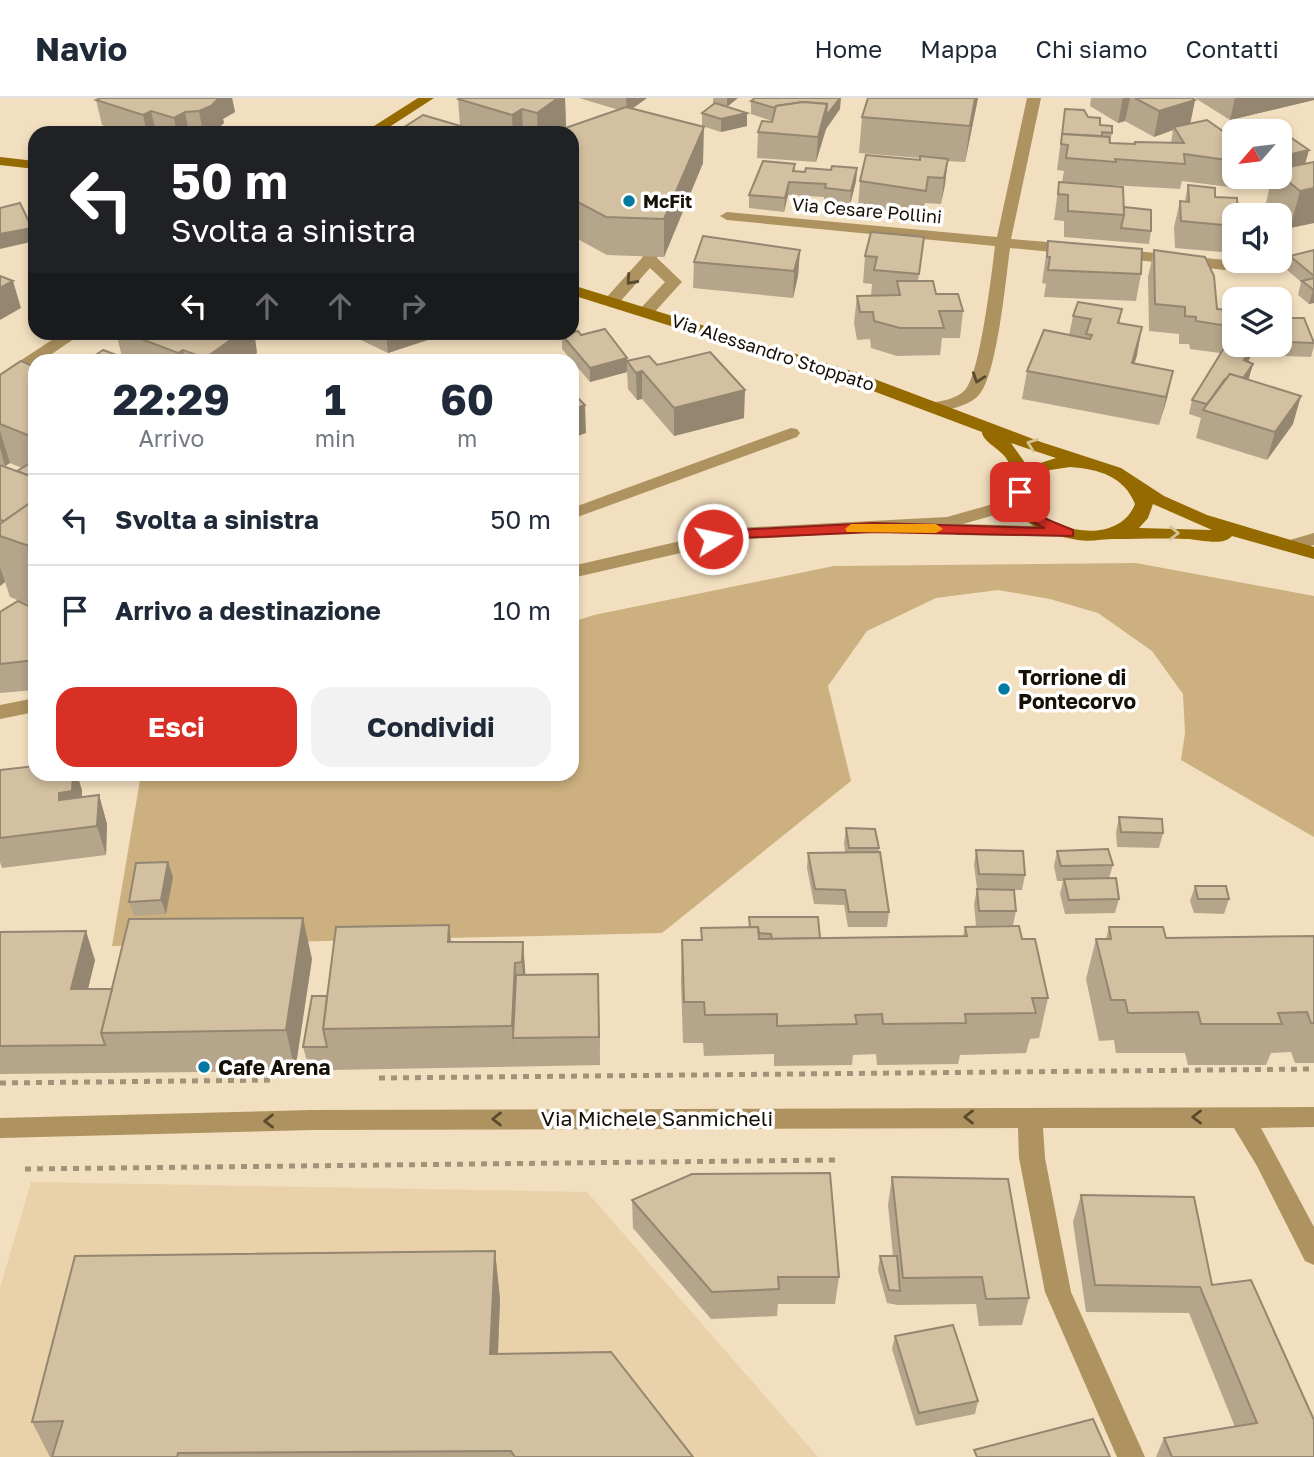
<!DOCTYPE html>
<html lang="it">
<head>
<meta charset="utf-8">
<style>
  :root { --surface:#fff; --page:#f2f2f3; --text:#1f2937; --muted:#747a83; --line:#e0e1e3; --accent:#d93025 }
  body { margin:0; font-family:"Golos Text",sans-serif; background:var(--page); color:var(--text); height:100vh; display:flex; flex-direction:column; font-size:26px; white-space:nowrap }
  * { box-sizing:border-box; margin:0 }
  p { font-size:23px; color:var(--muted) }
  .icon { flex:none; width:38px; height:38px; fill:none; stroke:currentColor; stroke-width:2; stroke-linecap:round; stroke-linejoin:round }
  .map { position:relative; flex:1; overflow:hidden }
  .drawer { position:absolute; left:28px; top:256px; width:551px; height:427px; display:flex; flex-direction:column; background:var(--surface); border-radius:21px; box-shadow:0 4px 10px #0003 }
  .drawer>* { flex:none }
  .hud { position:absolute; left:28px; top:28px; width:551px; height:214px; border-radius:21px; box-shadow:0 4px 10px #0003; background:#202124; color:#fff; overflow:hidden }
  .needle { width:46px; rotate:242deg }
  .tools { position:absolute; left:1222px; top:21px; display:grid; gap:14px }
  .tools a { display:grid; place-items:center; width:70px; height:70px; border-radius:14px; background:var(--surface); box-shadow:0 4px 10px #0003; font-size:35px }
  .pin { position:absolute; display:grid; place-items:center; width:60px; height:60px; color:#fff; margin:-30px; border-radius:14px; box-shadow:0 4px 10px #0006 }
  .me { position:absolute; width:77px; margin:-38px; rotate:80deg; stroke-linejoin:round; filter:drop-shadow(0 0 5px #0008) }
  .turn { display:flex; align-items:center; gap:24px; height:147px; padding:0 28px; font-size:32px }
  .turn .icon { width:91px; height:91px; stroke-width:2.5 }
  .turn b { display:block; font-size:49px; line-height:60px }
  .lanes { display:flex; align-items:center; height:66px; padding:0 28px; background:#0003; justify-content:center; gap:35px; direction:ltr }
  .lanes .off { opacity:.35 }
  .eta { display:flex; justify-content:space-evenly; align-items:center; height:119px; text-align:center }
  .eta b { font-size:42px; font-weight:700; line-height:49px }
  .primary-button { display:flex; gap:14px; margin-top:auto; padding:14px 28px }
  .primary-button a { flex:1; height:80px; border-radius:21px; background:var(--accent); color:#fff; font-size:28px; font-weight:700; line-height:80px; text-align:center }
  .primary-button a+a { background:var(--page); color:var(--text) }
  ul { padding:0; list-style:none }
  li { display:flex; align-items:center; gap:21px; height:91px; padding:0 28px; border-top:2px solid var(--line) }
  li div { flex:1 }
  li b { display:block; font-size:26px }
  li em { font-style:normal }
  header { display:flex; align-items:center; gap:42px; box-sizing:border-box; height:98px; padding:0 35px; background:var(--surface); border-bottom:2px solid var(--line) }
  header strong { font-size:33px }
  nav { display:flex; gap:38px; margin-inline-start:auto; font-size:24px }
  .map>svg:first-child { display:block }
</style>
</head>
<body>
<header>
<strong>Navio</strong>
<nav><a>Home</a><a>Mappa</a><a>Chi siamo</a><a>Contatti</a></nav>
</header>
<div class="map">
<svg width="1314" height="1359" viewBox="0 0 1314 1359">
  <rect width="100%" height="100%" fill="#f2dfbf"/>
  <!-- built -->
  <path fill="#e9d1aa" d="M31,1084L587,1094L818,1359H0V1190Z"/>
  <!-- green -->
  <path fill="#ccb07f" d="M1136,465L1314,498V739L1181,662L1185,635L1183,596L1152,553L1098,515L1050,501L998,492L936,500L867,533L828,588L851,683L662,835L112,848L141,676H572V524L594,517L834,468Z"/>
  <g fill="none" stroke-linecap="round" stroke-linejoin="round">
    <!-- path -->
    <g stroke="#a1937a" stroke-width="5" stroke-dasharray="6 6" stroke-linecap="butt">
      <path d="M379,980L1314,971"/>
      <path d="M0,985L276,982"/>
      <path d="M25,1071L836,1062"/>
    </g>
    <!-- lane -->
    <path fill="#ae9260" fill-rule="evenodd" d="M661,129L668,133L657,160L679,181L682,184L679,187L652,217H640L638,214L640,211L665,184L650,170L618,206H606L604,203L606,200L642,160L654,133Z"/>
    <!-- street -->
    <g fill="#ae9260" fill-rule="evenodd">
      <path d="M1027,0H1041L1011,141L1073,146L1081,151L1073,156L1010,150C1006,178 997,283 977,299C965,309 950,311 936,314L928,309L930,305C941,303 957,301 965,292C980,277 992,173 995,148L727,122L720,118L727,114L997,139Z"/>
      <path d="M1115,151L1225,162L1233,167L1225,172L1110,159L1107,156Z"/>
      <path d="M64,234H84L43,262H35V268L0,288V276Z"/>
      <path d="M791,330L797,331L800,335L797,339L572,421V410Z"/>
      <path d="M1020,389L1029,394L1005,414L963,426L1069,429L1078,435L1075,439L957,437L951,435L949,429L737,442L572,480V468L737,430L947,419L993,406Z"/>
      <path d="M1314,435V447L1290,454L1281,448L1283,444Z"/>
      <path d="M35,600V614L0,621V607Z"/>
      <path d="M1314,1009V1029L1261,1030L1314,1129V1167L1305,1163L1257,1068L1234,1030H1043L1045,1060L1071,1194L1145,1359H1117L1045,1194L1019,1060L1018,1030L312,1032L0,1040V1020L312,1012Z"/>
    </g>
    <!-- secondary -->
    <g fill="#946a01" fill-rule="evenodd">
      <path d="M418,0H434L380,35H363Z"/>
      <path d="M0,59L35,63V71L0,67Z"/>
      <path d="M572,187L861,276L1041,344L1121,370L1164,398L1207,417L1314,449V461L1232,438C1223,449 1199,441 1186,441C1162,440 1138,441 1115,441C1102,441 1091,444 1078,442C1061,439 1041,435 1027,423C1000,400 1021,383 1006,360C1000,351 982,343 982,334L849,284L572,197ZM1011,345L1056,360L1028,369ZM1070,369C1098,371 1124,378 1135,406C1119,448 1048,436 1029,401L1032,384L1050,372ZM1153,406L1212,432L1139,430L1148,420Z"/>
    </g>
  </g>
  <!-- wall -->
  <g fill="#b5a58a">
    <path d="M101,0H232L235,14L223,21L224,25L215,33L211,35H125L102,27L96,2Z"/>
    <path d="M459,0H565L566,30L619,12L579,0H647L632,11L703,65L664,159L607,157L572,138V35H395L460,28L458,1Z"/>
    <path d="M713,0H738L727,8L747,28L721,34L702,28V15L715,5H713Z"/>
    <path d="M868,0H978L965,64L947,63L941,106L925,105L923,119L858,109L860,83L920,62V60L859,55L862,19Z"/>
    <path d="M1091,0H1192L1195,2L1190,25L1233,41L1234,38V79L1244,86L1229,89L1182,83L1180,91L1112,87L1124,109L1151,133L1149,146L1064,139V123L1054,122L1059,84H1062L1064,73L1057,72L1065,11L1088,19L1112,35L1110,45L1134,46L1171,45L1173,32L1154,39L1125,23L1118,25L1090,8Z"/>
    <path d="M1195,0H1314V2L1230,22Z"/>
    <path d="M751,3L840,11L826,31L816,64L757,60L758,34L772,23L751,16Z"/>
    <path d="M1279,33L1309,52L1305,66L1314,64V125L1290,130L1279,121V117H1275L1265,109L1272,79H1279Z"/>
    <path d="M795,66V73L805,74L857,70L856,83L850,107L824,104V99L788,97L784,114L749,110V97Z"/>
    <path d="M1188,87L1215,99L1234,117L1233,155L1175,150L1174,129L1180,103H1185Z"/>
    <path d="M924,139L918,183L936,196L963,213L960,240H942L940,257L897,258L871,250L870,241L857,242L854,225L857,198H871L872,186L863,185L865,158Z"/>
    <path d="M1048,143L1141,176L1136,203L1044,199L1046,186L1042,185Z"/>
    <path d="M800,152L798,178L793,200L693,190L694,164Z"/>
    <path d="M1154,152L1217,211L1234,212V247H1279V220L1314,243V248L1311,259L1285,258L1282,250L1265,249L1263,257H1251L1248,264L1253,266L1248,282L1293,326L1267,362L1196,340L1201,320L1189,316L1192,302L1220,255L1190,251L1189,246H1179V236L1149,233L1148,179Z"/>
    <path d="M1314,152V205L1309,206L1298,197L1301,184L1286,171L1290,158Z"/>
    <path d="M1122,211L1119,226L1137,257L1134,266L1173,273L1159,327L1022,301L1027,273L1069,237L1073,218Z"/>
    <path d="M116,234H254L257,255L246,262H131L122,259Z"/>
    <path d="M344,234H452L388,255Z"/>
    <path d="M562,237L627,260V263L657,267L744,320L674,338L642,301L637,302L628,291L627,274L590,284L562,251Z"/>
    <path d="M35,269V509L10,499L5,484L0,488V367L17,373L22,370L10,365L5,368L0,366V277Z"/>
    <path d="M35,511V592L0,595V514Z"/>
    <path d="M0,672L82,692V699L99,697L107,726L106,757L2,770L0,764Z"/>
    <path d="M1119,719L1163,735L1159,750L1117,749L1116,734Z"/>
    <path d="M846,730L879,750V754L889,814L887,829H848L844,807L814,806L807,770L808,755L845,754L844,745Z"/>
    <path d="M976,752L1025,777L1022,792H1014L1016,813L1013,827L976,828L974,806L977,791L1010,792L977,790L974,767Z"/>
    <path d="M1057,753L1113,767L1109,780L1119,801L1115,815L1065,816L1060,796L1063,783H1057L1054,768Z"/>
    <path d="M168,764L173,779L166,816L134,818L129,804Z"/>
    <path d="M1195,788L1229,801L1224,816L1194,815L1190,803Z"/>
    <path d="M749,819L820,840L963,838L965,829L1022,841L1048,900L1039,940L1030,941L1026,955L960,957L958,966L877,967L876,956L853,957L852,967L774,968V956L704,958L703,945H683L681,883L682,842H701V830L749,829Z"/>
    <path d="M1109,829L1166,840L1314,838V965H1295L1291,954L1271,955L1266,967H1188L1185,955H1116L1114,942L1099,943L1086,881L1096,841H1106Z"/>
    <path d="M0,834L95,862L88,891H112L312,861L295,973L0,976Z"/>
    <path d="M451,844H523L525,877L598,876L600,967L331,972L330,964L307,963L303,949L327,898Z"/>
    <path d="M892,1079L1029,1200L1022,1227L979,1228L976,1206L898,1207L887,1205L878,1172L880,1158H893L888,1107Z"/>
    <path d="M1081,1097L1212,1187L1314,1359H1156L1164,1340L1235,1329L1189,1215L1086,1214L1073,1124Z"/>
    <path d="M632,1102L839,1179L835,1206H778L777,1218L711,1221L633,1130Z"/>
    <path d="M495,1153L500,1201L498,1256L693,1359H50L32,1324Z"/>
    <path d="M895,1238L978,1303L975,1316L916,1328L892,1251Z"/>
  </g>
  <!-- shaded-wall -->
  <g fill="#948670">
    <path d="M218,0H232L235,14L223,21L224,25L215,33L211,35H203L199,13Z"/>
    <path d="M558,0H565L566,31L561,35H538L537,15Z"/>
    <path d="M626,0H647L627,14Z"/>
    <path d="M727,0H738L727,9Z"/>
    <path d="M841,0L840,11L826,31L816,64L818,39L827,6Z"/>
    <path d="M975,0H978L965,64L970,28Z"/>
    <path d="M1123,0H1130L1125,23L1118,25Z"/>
    <path d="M1235,0H1314V2L1230,22Z"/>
    <path d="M1195,2L1190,27L1174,29L1173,32L1154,39L1159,13Z"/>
    <path d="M522,11L523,35H513L512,17Z"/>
    <path d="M151,13L156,35H147L143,17Z"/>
    <path d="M185,14L189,35H177L174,20Z"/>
    <path d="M747,15V28L721,34V21Z"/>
    <path d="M704,29L703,65L664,159V121Z"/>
    <path d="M1309,52L1305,66L1280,72L1283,58Z"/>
    <path d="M948,61L945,87L941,106L944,80Z"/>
    <path d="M1234,69V79H1246L1244,86L1229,89Z"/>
    <path d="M857,70L856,83L850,107L851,93Z"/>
    <path d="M789,84L788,97L784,114L785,100Z"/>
    <path d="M1314,90V125L1290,130L1300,93Z"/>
    <path d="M32,130L35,143L0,151V136Z"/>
    <path d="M800,152L798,178L793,200L794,173Z"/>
    <path d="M13,183L21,210L0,222V190Z"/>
    <path d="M1313,192H1314V205L1309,206Z"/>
    <path d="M1142,229L1137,257L1126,293L1132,265Z"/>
    <path d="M242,234H254L257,255L246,262H205V260Z"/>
    <path d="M386,234H452L388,255Z"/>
    <path d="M1254,247L1250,260L1240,277L1244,262Z"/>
    <path d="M183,252L186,262H180L178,255Z"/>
    <path d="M627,260V274L590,284V270Z"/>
    <path d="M1253,266L1249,280L1236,299L1240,285Z"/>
    <path d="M642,273V301L637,302L636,275Z"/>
    <path d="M1173,273L1167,301L1159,327L1166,299Z"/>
    <path d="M745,292L744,320L674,338V310Z"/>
    <path d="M1301,298L1293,326L1267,362L1275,334Z"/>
    <path d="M585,307L586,335L572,340V312Z"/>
    <path d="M0,333L10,365L5,368L0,350Z"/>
    <path d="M0,469L5,484L0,488Z"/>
    <path d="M73,676H77L82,692L81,722L59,702V695Z"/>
    <path d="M99,697L107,726L106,757L97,728Z"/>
    <path d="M168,764L173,779L166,816L161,802Z"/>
    <path d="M303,820L312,861L295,973L286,932Z"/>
    <path d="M449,827L454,868L448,844Z"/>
    <path d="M86,833L95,862L81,919L71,891Z"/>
    <path d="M523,844L526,884L525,905L522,864Z"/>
    <path d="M515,865L518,906L513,940L516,968L512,928Z"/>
    <path d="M598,876L599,904L600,967L599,939Z"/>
    <path d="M495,1153L500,1201L496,1302L490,1256Z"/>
  </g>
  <!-- building -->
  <g fill="#d3c0a0" stroke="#948670" stroke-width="2">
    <path d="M101,0H219L211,8L199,13L185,14L174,20L151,13L143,17L96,2Z"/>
    <path d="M459,0H558L537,15L522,11L512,17L458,1Z"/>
    <path d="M755,0H840L826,18L827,6L803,4L776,8L775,10L751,3Z"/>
    <path d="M868,0H975L970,28L862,19Z"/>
    <path d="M1135,0H1192L1195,2L1159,13Z"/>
    <path d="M803,4L827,6L818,39L758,34L762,23L772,24L776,8Z"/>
    <path d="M715,5L747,15L721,21L702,15Z"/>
    <path d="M626,9L704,29L664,121L606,119L572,101V35H551Z"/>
    <path d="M1065,11L1084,12L1088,19L1100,20V27L1112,28V35L1102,34V38L1062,36V37Z"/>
    <path d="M423,17L481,34L480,35H395Z"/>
    <path d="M1207,22L1234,41V63L1184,56L1185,66L1115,61L1116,64L1066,60L1068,47L1061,46L1062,36L1109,39L1110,45L1135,46V44L1184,45L1174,29Z"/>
    <path d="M1271,26L1309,52L1283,58L1279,55V33H1242Z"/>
    <path d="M866,57L920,62V58L948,61L944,80L928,79L926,93L860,83Z"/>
    <path d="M763,63L795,66L793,73L805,74L806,70L831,72L832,68L857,70L851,93L825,90L826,86L789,84L785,100L749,97Z"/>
    <path d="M1314,64V90L1300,93L1279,76V71Z"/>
    <path d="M1059,84L1123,89L1124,117L1068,113V97L1058,96Z"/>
    <path d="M1188,87L1215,90V99L1237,100L1238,117H1234V128L1181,123L1180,103L1189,104Z"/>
    <path d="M20,105L32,130L0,136V110Z"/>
    <path d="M1124,109L1151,112V133L1121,130L1124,117Z"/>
    <path d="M871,134L924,139L919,176L874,172L877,159L865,158Z"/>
    <path d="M703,138L800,152L794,173L694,164Z"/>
    <path d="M1048,143L1142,151L1141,176L1048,172L1050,159H1047Z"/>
    <path d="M1154,152L1205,159L1214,178L1217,211L1234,212V229L1196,223V219L1185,218V209L1155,206Z"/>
    <path d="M1314,152V178L1290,158Z"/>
    <path d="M0,178L13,183L0,190Z"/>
    <path d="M1314,180V192L1302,183Z"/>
    <path d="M897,183H933L936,196H958L963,213H939L944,230H900L874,223L873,214H860L857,198L900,197Z"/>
    <path d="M1078,204L1122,211L1118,225L1142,229L1132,265L1173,273L1166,299L1027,273L1044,232L1090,241L1092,237L1086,236L1091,221L1073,218Z"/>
    <path d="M1279,220H1304L1314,245L1289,244L1286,235H1279Z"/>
    <path d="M605,231L627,260L590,270L562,237L578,233L581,237Z"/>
    <path d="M123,234H242L205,260L183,252L178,255Z"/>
    <path d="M1229,242L1234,243V247H1253L1244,262L1253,266L1243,280L1230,276L1226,281H1225L1207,306L1192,302Z"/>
    <path d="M103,252L130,262H88Z"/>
    <path d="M710,254L745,292L674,310L642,273L636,275L627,263L649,258L657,267Z"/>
    <path d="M511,258L516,262H496Z"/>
    <path d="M21,263L35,269V340L0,326V277Z"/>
    <path d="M1230,276L1301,298L1275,334L1203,312Z"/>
    <path d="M572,294L585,307L572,312Z"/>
    <path d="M34,363H35V380L17,373Z"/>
    <path d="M0,367L35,380V402L4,423L0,422Z"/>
    <path d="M34,402L35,450L0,438V426Z"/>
    <path d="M18,503L35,511V562L0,566V514Z"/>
    <path d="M35,668V676H73L72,693L59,695V702L99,697L97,728L0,740V672Z"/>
    <path d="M1119,719L1162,721L1163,735L1121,734Z"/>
    <path d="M846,730L875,731L879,750H849Z"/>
    <path d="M1108,751L1113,767L1061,768L1057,753Z"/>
    <path d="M976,752L1023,753L1025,777L979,776Z"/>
    <path d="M880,754L889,814H849L845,792L815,791L808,755Z"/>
    <path d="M168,764L161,802L129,804L136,765Z"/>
    <path d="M1116,780L1119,801L1069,802L1064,781Z"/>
    <path d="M1195,788H1226L1229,801H1198Z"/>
    <path d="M977,791L1014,792L1016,813H979Z"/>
    <path d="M749,819H818L820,840L772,841L771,836L759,835L758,829H750Z"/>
    <path d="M303,820L286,932L101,935L129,821Z"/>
    <path d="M449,827L448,844H523L522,864L515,865L512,928L323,931L336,829Z"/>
    <path d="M1019,828L1022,841H1035L1048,900H1032L1036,915L965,916L966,925L883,926L882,916L855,917L857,926L777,928V916L705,917L704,904H684L682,842H702L701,830L758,829L759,841L967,838L965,829Z"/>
    <path d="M1109,829H1163L1166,840L1314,838V925H1311L1307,914L1278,915L1282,926H1201L1198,914L1128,915L1125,902H1111L1096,841H1111Z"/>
    <path d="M86,833L71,891H112L101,935L105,947L0,948V834Z"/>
    <path d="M598,876L599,939L513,940L516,877Z"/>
    <path d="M312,898H327L323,931L327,949H303Z"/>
    <path d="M830,1075L839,1179H778L779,1191L712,1194L632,1102L692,1076Z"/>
    <path d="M892,1079L1008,1081L1029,1200L986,1201L982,1179L903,1180Z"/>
    <path d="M1081,1097L1194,1099L1212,1187L1251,1182L1314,1322V1359H1172L1164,1340L1257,1325L1200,1189L1095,1187Z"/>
    <path d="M495,1153L490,1256L611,1254L693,1359H515L511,1353L178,1355L177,1359H52L63,1323L32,1324L75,1158Z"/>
    <path d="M880,1158H897L900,1193L889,1192Z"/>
    <path d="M953,1227L978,1303L919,1315L895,1238Z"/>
    <path d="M1093,1321L1110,1359H977L974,1352Z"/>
  </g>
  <!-- one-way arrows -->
  <defs><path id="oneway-chevron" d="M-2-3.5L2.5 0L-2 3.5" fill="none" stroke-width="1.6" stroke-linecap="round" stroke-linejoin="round" transform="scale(1.75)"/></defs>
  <g stroke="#5a4a2e">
    <use href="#oneway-chevron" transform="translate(631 182) rotate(132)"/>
    <use href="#oneway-chevron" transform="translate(978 280) rotate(109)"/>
    <use href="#oneway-chevron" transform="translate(969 1019) rotate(180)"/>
    <use href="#oneway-chevron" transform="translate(1197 1019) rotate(-180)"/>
    <use href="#oneway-chevron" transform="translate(497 1021) rotate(180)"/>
    <use href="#oneway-chevron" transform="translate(269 1023) rotate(179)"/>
  </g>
  <g stroke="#d4c399">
    <use href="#oneway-chevron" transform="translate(1032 346) rotate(-160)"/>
    <use href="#oneway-chevron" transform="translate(1174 435) rotate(1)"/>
  </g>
  <!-- route -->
  <path fill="#d93025" stroke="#8d1f18" stroke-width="2" d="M1020,390L1024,391L1030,407L1041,419L1073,432V438L874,434L737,440L713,446L706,441L708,438L737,432L874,425L1045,430C1027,423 1018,412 1013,394Z"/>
  <!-- slow -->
  <path fill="#f59e0b" d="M851,426H936L943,431L936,435L847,434L845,431Z"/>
  <!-- markers -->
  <g fill="#0179a1" stroke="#fff" stroke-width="2.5">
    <circle cx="629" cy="103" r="7"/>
    <circle cx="1004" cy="591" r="7"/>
    <circle cx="204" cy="969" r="7"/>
  </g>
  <g text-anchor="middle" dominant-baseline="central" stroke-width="7" stroke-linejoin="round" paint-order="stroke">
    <!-- far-poi labels -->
    <g font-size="18" font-weight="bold" fill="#161005" stroke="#fff" text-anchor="start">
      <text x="643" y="103">McFit</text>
    </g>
    <!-- far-street labels -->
    <g font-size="18" fill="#161005" stroke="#fff">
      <text transform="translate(867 112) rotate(5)">Via Cesare Pollini</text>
      <text transform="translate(773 254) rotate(18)">Via Alessandro Stoppato</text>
    </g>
    <!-- poi labels -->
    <g font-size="21" font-weight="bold" fill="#161005" stroke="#fff" text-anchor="start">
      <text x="1018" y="579">Torrione di<tspan x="1018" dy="24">Pontecorvo</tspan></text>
      <text x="218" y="969">Cafe Arena</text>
    </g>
    <!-- street labels -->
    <g font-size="21" fill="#161005" stroke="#fff">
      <text x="657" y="1020">Via Michele Sanmicheli</text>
    </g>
  </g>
</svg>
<div class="tools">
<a><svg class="needle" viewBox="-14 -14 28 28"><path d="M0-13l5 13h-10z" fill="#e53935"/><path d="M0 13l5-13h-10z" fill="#747a83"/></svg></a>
<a><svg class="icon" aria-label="sound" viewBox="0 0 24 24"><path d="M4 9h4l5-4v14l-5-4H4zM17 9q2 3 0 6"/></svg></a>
<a><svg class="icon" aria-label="layers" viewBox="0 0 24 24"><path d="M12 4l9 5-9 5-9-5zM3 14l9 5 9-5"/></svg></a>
</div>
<div class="pin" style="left:1020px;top:394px;background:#d93025"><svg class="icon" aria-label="arrive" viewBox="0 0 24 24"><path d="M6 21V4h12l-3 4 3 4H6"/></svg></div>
<svg class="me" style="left:713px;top:441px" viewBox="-20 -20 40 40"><circle r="17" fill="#d93025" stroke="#fff" stroke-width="3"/><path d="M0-11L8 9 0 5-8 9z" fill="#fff"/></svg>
<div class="hud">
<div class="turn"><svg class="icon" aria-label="left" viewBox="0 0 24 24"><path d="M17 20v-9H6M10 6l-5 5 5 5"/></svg><div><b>50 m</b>Svolta a sinistra</div></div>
<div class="lanes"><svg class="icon" aria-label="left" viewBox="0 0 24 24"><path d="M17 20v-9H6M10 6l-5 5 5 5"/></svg><svg class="icon off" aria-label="ahead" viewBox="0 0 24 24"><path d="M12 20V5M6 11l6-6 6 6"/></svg><svg class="icon off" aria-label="ahead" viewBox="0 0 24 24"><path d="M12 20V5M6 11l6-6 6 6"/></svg><svg class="icon off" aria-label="right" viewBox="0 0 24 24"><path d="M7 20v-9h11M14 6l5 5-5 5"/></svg></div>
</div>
<section class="drawer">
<div class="eta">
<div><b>22:29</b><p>Arrivo</p></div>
<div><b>1</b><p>min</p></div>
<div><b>60</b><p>m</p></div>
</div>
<ul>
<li><svg class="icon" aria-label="left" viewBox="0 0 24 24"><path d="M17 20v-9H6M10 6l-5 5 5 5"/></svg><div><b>Svolta a sinistra</b></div><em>50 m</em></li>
<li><svg class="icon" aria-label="arrive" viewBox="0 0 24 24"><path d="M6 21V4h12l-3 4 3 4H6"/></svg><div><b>Arrivo a destinazione</b></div><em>10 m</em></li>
</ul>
<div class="primary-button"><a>Esci</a><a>Condividi</a></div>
</section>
</div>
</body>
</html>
